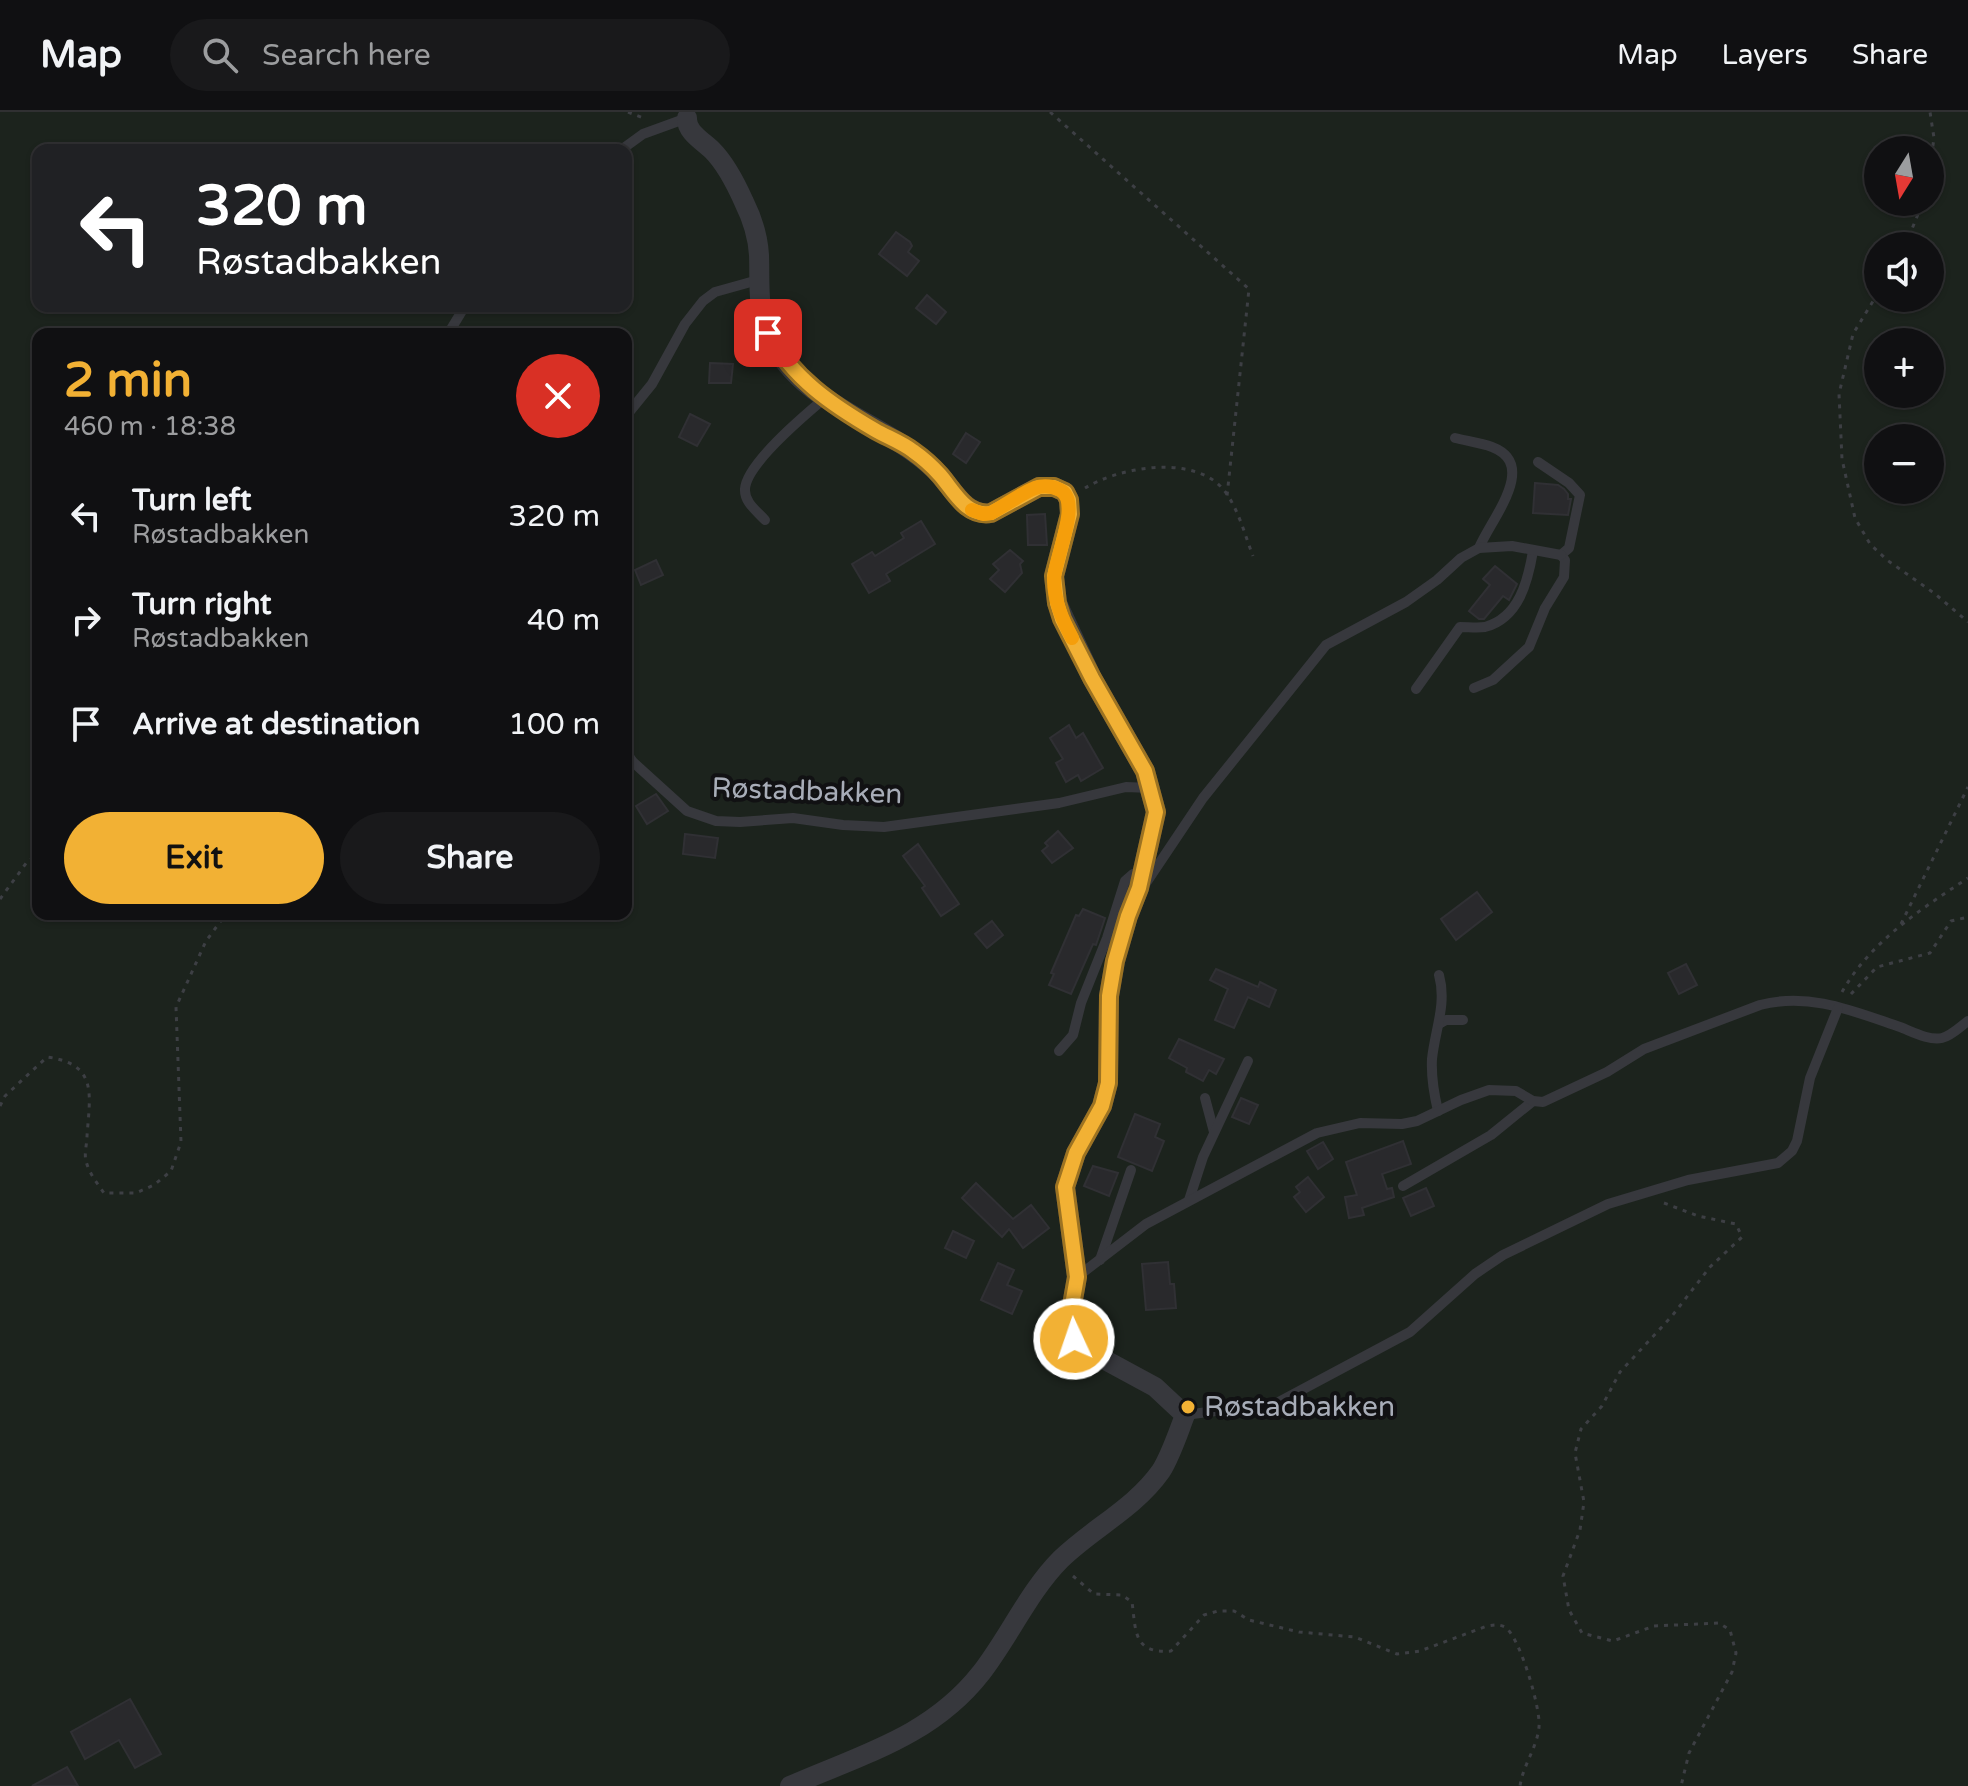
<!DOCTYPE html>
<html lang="en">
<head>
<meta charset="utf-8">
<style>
  :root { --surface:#101012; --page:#19191b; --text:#f1f3f6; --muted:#9c9d9f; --line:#303032; --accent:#f2b134 }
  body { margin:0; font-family:"Varela Round",sans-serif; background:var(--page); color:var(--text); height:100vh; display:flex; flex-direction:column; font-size:30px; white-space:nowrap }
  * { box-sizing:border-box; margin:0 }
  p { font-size:26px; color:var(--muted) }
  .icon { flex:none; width:44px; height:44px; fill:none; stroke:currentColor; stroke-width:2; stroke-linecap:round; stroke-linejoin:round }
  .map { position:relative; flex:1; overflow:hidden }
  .side { position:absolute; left:32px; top:216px; width:600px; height:592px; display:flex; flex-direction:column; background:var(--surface); border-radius:16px; box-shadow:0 2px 6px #0004,0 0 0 2px var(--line) }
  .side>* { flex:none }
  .top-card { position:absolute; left:32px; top:32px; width:600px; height:168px; border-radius:16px; box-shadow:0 2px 6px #0004,0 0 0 2px var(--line); background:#202124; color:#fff; overflow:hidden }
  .needle { width:52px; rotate:191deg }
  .tools { position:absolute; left:1864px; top:24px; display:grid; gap:16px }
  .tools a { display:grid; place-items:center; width:80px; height:80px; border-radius:50%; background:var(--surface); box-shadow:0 2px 6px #0004,0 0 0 2px var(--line); font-size:40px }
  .pin { position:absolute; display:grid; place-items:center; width:68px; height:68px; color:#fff; margin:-34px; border-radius:16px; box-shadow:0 4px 12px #0006 }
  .me { position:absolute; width:88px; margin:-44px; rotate:357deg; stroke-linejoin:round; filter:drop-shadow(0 0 6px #0008) }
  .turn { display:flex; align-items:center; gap:28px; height:168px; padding:0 32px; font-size:36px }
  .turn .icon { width:104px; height:104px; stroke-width:2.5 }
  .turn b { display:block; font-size:56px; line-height:68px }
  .round { display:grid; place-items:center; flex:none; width:84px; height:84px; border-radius:42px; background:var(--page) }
  .head { display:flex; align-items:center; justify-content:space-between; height:136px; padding:0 32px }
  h1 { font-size:48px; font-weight:800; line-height:60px; color:var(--accent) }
  .button { display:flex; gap:16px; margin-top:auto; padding:16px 32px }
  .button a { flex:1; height:92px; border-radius:48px; background:var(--accent); color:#111; font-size:32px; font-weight:800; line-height:92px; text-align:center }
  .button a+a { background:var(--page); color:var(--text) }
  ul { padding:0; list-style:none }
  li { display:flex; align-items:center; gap:24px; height:104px; padding:0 32px }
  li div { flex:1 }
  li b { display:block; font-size:30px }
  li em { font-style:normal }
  header { display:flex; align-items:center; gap:48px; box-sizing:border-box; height:112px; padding:0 40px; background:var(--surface); border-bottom:2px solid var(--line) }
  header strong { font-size:38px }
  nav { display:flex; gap:44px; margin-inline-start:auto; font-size:28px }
  .search { width:560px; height:72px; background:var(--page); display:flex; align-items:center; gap:20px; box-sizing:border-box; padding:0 28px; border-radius:44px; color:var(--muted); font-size:30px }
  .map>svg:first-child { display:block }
</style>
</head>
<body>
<header>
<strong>Map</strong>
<div class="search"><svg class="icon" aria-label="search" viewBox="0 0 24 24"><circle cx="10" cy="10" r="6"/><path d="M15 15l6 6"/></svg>Search here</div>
<nav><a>Map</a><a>Layers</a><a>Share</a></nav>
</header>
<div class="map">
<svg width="1968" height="1674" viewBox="0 0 1968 1674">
  <rect width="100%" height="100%" fill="#161618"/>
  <!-- green -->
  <path fill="#1c231d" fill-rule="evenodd" d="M0,0H1968V1674H0ZM38,38H626V194H38ZM1878,38H1930V90H1878ZM1878,134H1930V186H1878ZM38,222H626V802H38ZM1878,230H1930V282H1878ZM1878,326H1930V378H1878Z"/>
  <!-- building -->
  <g fill="#29292c" stroke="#303034" stroke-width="2">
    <path d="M896,120L910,130L912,134L908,140L919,149L907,164L879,142Z"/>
    <path d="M927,183L946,200L936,212L916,196Z"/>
    <path d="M710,251L733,252L731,271H709Z"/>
    <path d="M690,302L710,312L697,334L679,325Z"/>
    <path d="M966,321L980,330L966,351L953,342Z"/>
    <path d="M1535,371L1558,373L1564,377L1568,382V387H1571L1568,403L1533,401Z"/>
    <path d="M1045,402L1047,433H1028L1027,403Z"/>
    <path d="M921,409L935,432L886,462L890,469L869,481L852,452L872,440L875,444L904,426L901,421Z"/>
    <path d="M1010,438L1023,449L1020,452L1022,461L1005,480L990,467L999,458L993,452Z"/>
    <path d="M656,448L663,463L641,473L635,458Z"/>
    <path d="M1495,454L1517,472L1509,488L1503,484L1484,507H1479L1469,499L1490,473L1483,467Z"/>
    <path d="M1069,613L1076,626L1083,621L1103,656L1081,669L1078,663L1066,670L1056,651L1063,647L1050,626Z"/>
    <path d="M656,682L668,699L647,712L636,694Z"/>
    <path d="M1058,719L1073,736L1052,751L1042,739L1048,734L1045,731Z"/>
    <path d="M685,722L718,726L715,746L683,742Z"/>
    <path d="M918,732L959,792L941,804L922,776L925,774L903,744Z"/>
    <path d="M1477,780L1492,800L1456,828L1441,807Z"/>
    <path d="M1083,797L1105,806L1096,833L1093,832L1071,882L1049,873L1054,862L1051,861L1076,803L1079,804Z"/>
    <path d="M992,809L1003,823L987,836L975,822Z"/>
    <path d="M1686,852L1697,873L1679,882L1668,861Z"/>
    <path d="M1216,857L1258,875L1260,870L1276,878L1269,895L1248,885L1234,916L1215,908L1228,877L1210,868Z"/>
    <path d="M1179,927L1224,947L1216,962L1209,958L1203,969L1186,960L1187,956L1169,946Z"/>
    <path d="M1241,986L1258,993L1249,1012L1232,1005Z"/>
    <path d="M1135,1002L1160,1012L1155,1025L1164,1029L1152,1059L1118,1045Z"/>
    <path d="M1403,1029L1411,1052L1382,1062L1387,1077L1392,1076L1394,1085L1362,1096L1364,1103L1349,1106L1345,1085L1357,1083L1346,1050Z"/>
    <path d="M1323,1030L1333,1047L1318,1057L1307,1039Z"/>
    <path d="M1093,1054L1118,1061L1109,1084L1084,1074Z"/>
    <path d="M1308,1065L1324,1085L1306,1100L1294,1085L1300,1080L1296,1075Z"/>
    <path d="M976,1071L1013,1107L1031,1093L1049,1116L1023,1136L1009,1117L1002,1125L962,1086Z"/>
    <path d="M1426,1076L1434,1094L1411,1104L1403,1086Z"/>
    <path d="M953,1119L974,1129L966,1146L945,1136Z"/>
    <path d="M1168,1150L1170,1172H1174L1176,1196L1146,1198L1142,1152Z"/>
    <path d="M998,1151L1014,1158L1007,1173L1022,1179L1012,1202L981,1188Z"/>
    <path d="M130,1587L161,1642L135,1656L119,1628L85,1647L71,1620Z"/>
    <path d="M67,1655L78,1674H32Z"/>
  </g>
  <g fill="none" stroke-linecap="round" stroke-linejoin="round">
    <!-- path -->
    <g stroke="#3d3f44" stroke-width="3" stroke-dasharray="4 6" stroke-linecap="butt">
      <path d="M628,0L643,6"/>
      <path d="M1050,0L1249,177L1227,384"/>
      <path d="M1930,54L1934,26L1930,0"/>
      <path d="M1905,134L1923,90"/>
      <path d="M1878,181L1853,222L1839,282L1842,347L1855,406L1870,432L1887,448L1934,481L1968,510"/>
      <path d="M1085,376C1118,356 1184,344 1217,371C1236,387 1244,421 1253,444"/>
      <path d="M0,787L27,750L38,742"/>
      <path d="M1901,812L1968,675"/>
      <path d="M1842,880C1870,830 1921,797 1968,766"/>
      <path d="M1851,882L1877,855L1930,841L1951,809L1968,805"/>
      <path d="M0,994L5,984L47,945C98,952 90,982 87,1024C87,1032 84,1041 86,1049C89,1061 97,1071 104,1081H136L154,1073L171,1059L181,1030L176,895L206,829L226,802"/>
      <path d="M1664,1091L1698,1104L1736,1112L1742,1125L1710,1155L1672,1204L1620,1260L1602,1294L1581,1317L1575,1341L1584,1390L1580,1418L1563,1464L1569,1498L1582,1521L1613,1529L1654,1514L1719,1511L1730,1518L1736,1541L1732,1560L1689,1641L1681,1674"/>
      <path d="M1073,1464L1094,1482L1122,1483L1132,1490C1136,1519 1133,1542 1171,1539L1204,1503L1218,1499H1234L1249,1508L1299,1520L1355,1525L1397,1542L1420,1539L1487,1514C1494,1513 1499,1512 1505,1515C1520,1525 1541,1597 1539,1615C1537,1636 1523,1653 1520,1674"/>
    </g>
    <!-- service -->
    <g stroke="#37383d" stroke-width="10">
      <path d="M621,38L643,22L687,6"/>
      <path d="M448,222L465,194"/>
      <path d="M626,304L652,272L685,212L703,189L715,180L758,168"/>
      <path d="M1455,326C1467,329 1481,331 1492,335C1539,353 1491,407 1479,436"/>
      <path d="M1538,350L1569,371L1580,383L1569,436L1561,443"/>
      <path d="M765,408C757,399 744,390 745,377C746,352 806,302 825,286"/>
      <path d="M1474,576L1493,568L1529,535L1545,496L1564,465L1565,448L1561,443"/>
      <path d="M1416,577L1460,515C1468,515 1478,516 1485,515C1519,506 1528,469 1533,439"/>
      <path d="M626,640L633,650L687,699L716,709L740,710L793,706L843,713L884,715L1059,691L1126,675L1150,676"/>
      <path d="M1144,774L1203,686L1326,533L1406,490L1437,468L1461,446L1479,436L1512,434L1561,443"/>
      <path d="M1439,912L1446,908H1463"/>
      <path d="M1059,939L1073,923L1081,891L1107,826L1125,769L1133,762L1142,759"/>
      <path d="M1205,986L1214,1020"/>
      <path d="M1438,999C1434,982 1431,965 1432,947C1435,918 1447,892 1439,863"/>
      <path d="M1403,1074L1491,1023L1533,989"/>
      <path d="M1189,1088L1203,1045L1248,949"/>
      <path d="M1100,1148L1131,1058"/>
      <path d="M1077,1165L1146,1112L1317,1021L1360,1011L1402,1012L1417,1009L1461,988L1489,978L1516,979L1533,989L1543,990L1607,960L1644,937L1760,893C1809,880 1853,899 1900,915C1911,919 1929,929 1942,926C1951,924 1960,915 1968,909"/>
      <path d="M1185,1303L1277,1291L1410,1220L1475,1162L1503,1143L1608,1092L1688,1068L1778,1051L1792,1039L1797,1029L1810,966L1838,896"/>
    </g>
    <!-- minor -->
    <path stroke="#37383d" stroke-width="20" d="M687,6C686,20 703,29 712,38C726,52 736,72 744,90C752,106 758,126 759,143C760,169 757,196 768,221C799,294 884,308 936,359C952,375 965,405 991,401L1039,375H1054L1065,380L1069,388L1070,402L1054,464L1057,491L1092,566L1145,659L1156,700L1139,776L1128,804L1115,849L1109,884L1108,971L1102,994L1076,1041L1065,1075L1077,1165L1069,1210L1074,1227L1083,1236L1155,1275L1185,1303C1178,1321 1171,1343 1161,1359C1135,1396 1093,1416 1061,1447C1029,1479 1009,1525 981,1561C931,1625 860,1643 790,1674"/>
  </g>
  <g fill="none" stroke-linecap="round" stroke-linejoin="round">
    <!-- route casing -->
    <g stroke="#9d7322" stroke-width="20">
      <path id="route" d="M768,221C792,266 832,293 875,318C887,325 901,330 913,339C923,346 932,354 940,363C954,379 966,405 991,401L1039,375H1054L1065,380L1069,388L1070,402L1054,464L1057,491L1062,507L1092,566L1145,659L1156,700L1139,776L1128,804L1115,849L1109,884L1108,971L1102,994L1076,1041L1065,1075L1077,1165L1069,1210L1074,1227"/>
    </g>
    <!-- route -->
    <use href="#route" stroke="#f2b134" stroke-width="14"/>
    <!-- slow -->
    <path stroke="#f59e0b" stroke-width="14" d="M972,398L983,402L991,401C1006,393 1020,382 1035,376C1044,373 1052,374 1060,378C1082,389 1055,445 1054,467C1054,489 1062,507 1072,526"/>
  </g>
  <!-- markers -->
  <circle fill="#f2b134" stroke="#111113" stroke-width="3" cx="1188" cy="1295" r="8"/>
  <g text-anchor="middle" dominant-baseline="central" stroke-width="8" stroke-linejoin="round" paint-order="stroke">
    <!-- street labels -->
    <g font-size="28" fill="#a8adb8" stroke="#111113">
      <text transform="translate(807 679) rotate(2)">Røstadbakken</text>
    </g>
    <!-- poi labels -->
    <g font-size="28" fill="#a8adb8" stroke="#111113" text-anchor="start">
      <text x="1204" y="1295">Røstadbakken</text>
    </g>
  </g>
</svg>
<div class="tools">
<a><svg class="needle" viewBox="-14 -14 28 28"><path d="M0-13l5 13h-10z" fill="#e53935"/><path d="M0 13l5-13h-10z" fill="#9c9d9f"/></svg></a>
<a><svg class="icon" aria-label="sound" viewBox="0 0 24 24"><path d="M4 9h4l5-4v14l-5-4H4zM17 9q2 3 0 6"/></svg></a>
<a>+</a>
<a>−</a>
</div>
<div class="pin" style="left:768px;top:221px;background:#d93025"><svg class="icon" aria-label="arrive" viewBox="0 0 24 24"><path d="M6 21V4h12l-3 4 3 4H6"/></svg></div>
<svg class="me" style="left:1074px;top:1227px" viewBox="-20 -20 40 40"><circle r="17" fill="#f2b134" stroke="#fff" stroke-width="3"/><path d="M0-11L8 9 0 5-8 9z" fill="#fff"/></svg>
<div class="top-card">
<div class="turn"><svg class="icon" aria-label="left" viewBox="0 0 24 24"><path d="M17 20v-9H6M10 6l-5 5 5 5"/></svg><div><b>320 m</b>Røstadbakken</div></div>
</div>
<section class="side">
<div class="head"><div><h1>2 min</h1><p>460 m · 18:38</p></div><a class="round" style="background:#d93025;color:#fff"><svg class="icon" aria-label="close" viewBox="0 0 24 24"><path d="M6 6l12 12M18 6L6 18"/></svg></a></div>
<ul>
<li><svg class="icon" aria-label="left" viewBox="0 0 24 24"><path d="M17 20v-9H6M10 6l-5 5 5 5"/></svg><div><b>Turn left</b><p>Røstadbakken</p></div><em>320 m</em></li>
<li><svg class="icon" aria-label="right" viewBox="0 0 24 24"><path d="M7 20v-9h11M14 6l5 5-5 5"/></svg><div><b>Turn right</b><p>Røstadbakken</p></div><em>40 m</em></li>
<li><svg class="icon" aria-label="arrive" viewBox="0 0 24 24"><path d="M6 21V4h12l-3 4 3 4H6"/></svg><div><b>Arrive at destination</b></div><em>100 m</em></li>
</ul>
<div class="button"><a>Exit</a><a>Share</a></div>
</section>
</div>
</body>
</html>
